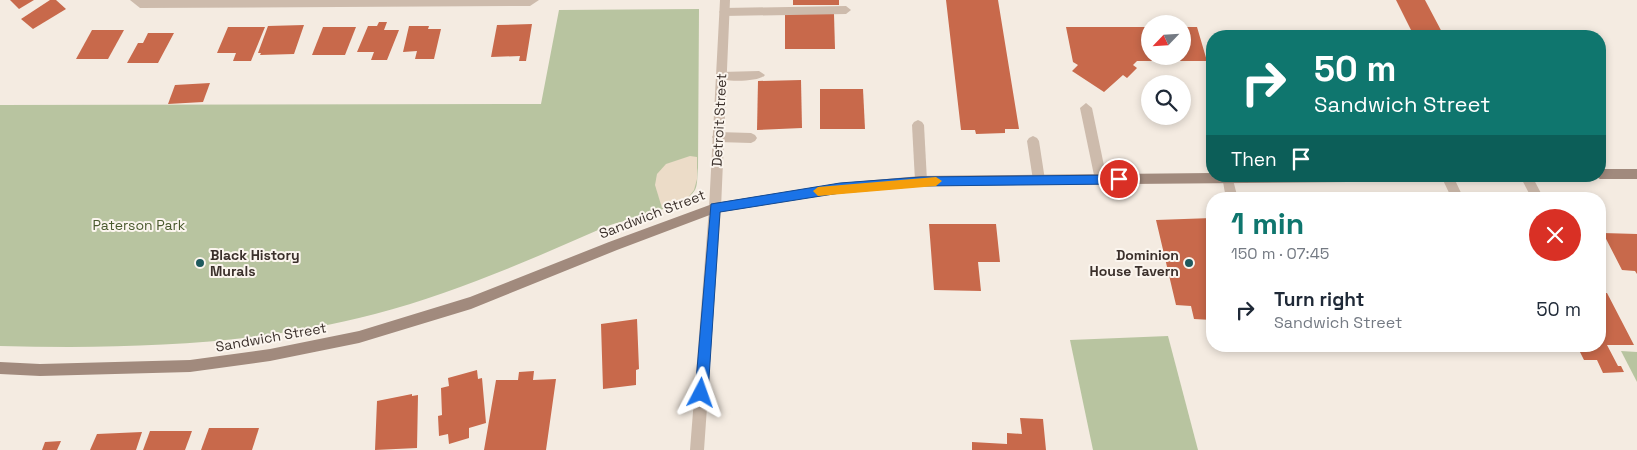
<!DOCTYPE html>
<html lang="en">
<head>
<meta charset="utf-8">
<style>
  :root { --surface:#fff; --page:#f2f2f3; --text:#1f2937; --muted:#747a83; --accent:#0f766e }
  body { margin:0; font-family:"Space Grotesk",sans-serif; background:var(--page); color:var(--text); height:100vh; display:flex; flex-direction:column; font-size:19px; white-space:nowrap }
  * { box-sizing:border-box; margin:0 }
  p { font-size:16px; color:var(--muted) }
  .icon { flex:none; width:28px; height:28px; fill:none; stroke:currentColor; stroke-width:2; stroke-linecap:round; stroke-linejoin:round }
  .map { position:relative; flex:1; overflow:hidden }
  .panel { position:absolute; left:1206px; top:192px; width:400px; height:160px; display:flex; flex-direction:column; background:var(--surface); border-radius:20px; box-shadow:0 2px 8px #0003 }
  .panel>* { flex:none }
  .guide { position:absolute; left:1206px; top:30px; width:400px; height:152px; border-radius:20px; box-shadow:0 2px 8px #0003; background:#0f766e; color:#fff; overflow:hidden }
  .needle { width:32px; rotate:245deg }
  .fabs { position:absolute; left:1141px; top:15px; display:grid; gap:10px }
  .fabs a { display:grid; place-items:center; width:50px; height:50px; border-radius:50%; background:var(--surface); box-shadow:0 2px 8px #0003; font-size:25px }
  .pin { position:absolute; display:grid; place-items:center; width:42px; height:42px; color:#fff; margin:-21px; border:2px solid #fff; border-radius:50%; box-shadow:0 1px 5px #0007 }
  .me { position:absolute; width:55px; margin:-28px; rotate:4deg; stroke-linejoin:round; filter:drop-shadow(0 0 4px #0008) }
  .turn { display:flex; align-items:center; gap:18px; height:105px; padding:0 25px; font-size:22px }
  .turn .icon { width:65px; height:65px; stroke-width:2.5 }
  .turn b { display:block; font-size:35px; line-height:42px }
  .then { display:flex; align-items:center; height:48px; padding:0 25px; background:#0003; gap:10px; font-size:19px }
  .round { display:grid; place-items:center; flex:none; width:52px; height:52px; border-radius:26px; background:var(--page) }
  .summary { display:flex; align-items:center; justify-content:space-between; height:85px; padding:0 25px }
  h1 { font-size:30px; font-weight:700; line-height:38px; color:var(--accent) }
  ul { padding:0; list-style:none }
  li { display:flex; align-items:center; gap:15px; height:65px; padding:0 25px }
  li div { flex:1 }
  li b { display:block; font-size:19px }
  li em { font-style:normal }
  .map>svg:first-child { display:block }
</style>
</head>
<body>
<div class="map">
<svg width="1637" height="450" viewBox="0 0 1637 450">
  <rect width="100%" height="100%" fill="#f4ebe1"/>
  <!-- green -->
  <g fill="#b8c4a0">
    <path d="M699,9L698,168C697,174 698,185 695,190C685,208 625,219 605,227C530,260 455,293 375,314C252,346 126,349 0,346V105L541,104L559,10Z"/>
    <path d="M1168,336L1198,450H1093L1070,340Z"/>
    <path d="M1621,351L1637,352V382Z"/>
  </g>
  <!-- plaza -->
  <path fill="#ecdcc8" d="M690,156L697,157V179L694,190L687,199L674,206L662,208L655,185L657,174L666,164Z"/>
  <!-- building -->
  <g fill="#c8694b">
    <path d="M10,0H34L19,9Z"/>
    <path d="M50,0H56L66,9L33,29L21,19Z"/>
    <rect x="793" y="0" width="46" height="5"/>
    <path d="M946,0H998L1019,129H1005V133L976,134L975,130H961Z"/>
    <path d="M1396,0H1425L1444,36H1414Z"/>
    <path d="M785,14H834L835,49H785Z"/>
    <path d="M379,22H387L384,30H399L387,60H371L374,52H357L368,26H377Z"/>
    <path d="M532,24L526,61H519L520,56L491,57L497,25Z"/>
    <path d="M304,25L294,54L260,55L261,53H258L268,26Z"/>
    <path d="M409,26H429L428,29H441L434,59H415L417,51L403,52Z"/>
    <path d="M228,27H265L251,61H233L236,53H217Z"/>
    <path d="M323,27H356L345,55H312Z"/>
    <path d="M1066,27H1150V56H1182V27H1197L1207,61H1137L1133,65L1137,68L1127,78L1123,75L1104,92L1072,71L1078,65L1073,62Z"/>
    <path d="M92,30H124L108,59H76Z"/>
    <path d="M148,33H174L158,63H127L138,43H143Z"/>
    <path d="M801,80L802,128L757,130L758,81Z"/>
    <path d="M210,83L203,102L168,104L175,85Z"/>
    <path d="M820,89H863L865,129H820Z"/>
    <path d="M1212,218V320L1194,319L1191,306L1176,305L1156,220Z"/>
    <path d="M929,224H996L1000,262H978L981,291L934,290Z"/>
    <path d="M1603,233L1637,234V274L1635,271L1622,270Z"/>
    <path d="M1600,293H1607L1634,345H1607L1618,366H1621L1624,372L1603,373L1597,360H1584L1577,346H1600Z"/>
    <path d="M637,319L639,369L636,370V385L603,389L601,324Z"/>
    <path d="M477,370L478,379L482,378L486,423L469,428V438L449,444L448,434L439,436L438,416L442,415L441,388L449,386L448,378Z"/>
    <path d="M534,371L533,380L556,379L546,450H484L496,380H518L519,372Z"/>
    <path d="M412,394V396L418,395L417,448L375,450L377,401Z"/>
    <path d="M1020,418L1043,419L1046,450H972V442L1007,444V433L1022,434Z"/>
    <path d="M209,428H259L252,450H201Z"/>
    <path d="M150,431H192L185,450H143Z"/>
    <path d="M142,432L136,450H90L97,434Z"/>
    <path d="M61,441L57,450H42L45,442Z"/>
  </g>
  <g fill="none" stroke-linecap="round" stroke-linejoin="round">
    <!-- service -->
    <g fill="#cdbbac" fill-rule="evenodd">
      <path d="M846,6L851,10L846,14L724,16L719,12L724,8Z"/>
      <path d="M759,71L765,75C760,82 720,83 715,76L721,72Z"/>
      <path d="M1086,103L1092,108L1107,180L1105,184H1097L1095,180L1080,108Z"/>
      <path d="M918,120L922,122L924,125L927,181L925,185H917L915,181L912,125L914,122Z"/>
      <path d="M718,132L751,133L755,135L757,138L755,141L751,143L718,142L714,140L712,137L714,134Z"/>
      <path d="M1033,136L1037,138L1039,141L1045,180L1043,184H1035L1033,180L1027,141L1029,138Z"/>
      <path d="M1222,176H1232L1238,199H1226Z"/>
      <path d="M1441,176H1453L1464,199H1452Z"/>
      <path d="M1520,176H1532L1544,199H1532Z"/>
    </g>
    <!-- minor -->
    <g fill="#cdbbac" fill-rule="evenodd">
      <path d="M130,0H539L530,6L140,8Z"/>
      <path d="M720,0H730L721,208L704,450H690L709,208Z"/>
    </g>
    <!-- secondary -->
    <g fill="#a18a7d" fill-rule="evenodd">
      <path d="M1600,169H1637V179H1600L1595,176H1600Z"/>
      <path d="M1212,173V176H1458L1456,180L1452,181L921,186L840,193L715,213L617,250L471,309L359,343L270,361L190,372L40,376L0,374V362L40,364L190,360L270,349L359,331L470,297L609,242L715,203L840,183L921,176Z"/>
    </g>
  </g>
  <!-- route -->
  <path fill="#1a73e8" stroke="#114b97" d="M1119,175L1125,179L1119,184L921,186L840,193L720,212L708,393L706,397L701,399L697,397L695,393L711,204L840,183L921,177Z"/>
  <!-- slow -->
  <path fill="#f59e0b" d="M936,177L942,181L936,186L818,196L813,191L818,187Z"/>
  <!-- markers -->
  <g fill="#1f5a5e" stroke="#fbf5ee" stroke-width="2">
    <circle cx="200" cy="263" r="5"/>
    <circle cx="1189" cy="263" r="5"/>
  </g>
  <g text-anchor="middle" dominant-baseline="central" stroke-width="4" stroke-linejoin="round" paint-order="stroke">
    <!-- street labels -->
    <g font-size="14" fill="#3b302b" stroke="#fbf5ee">
      <text transform="translate(719 120) rotate(-87)">Detroit Street</text>
      <text transform="translate(652 214) rotate(-21)">Sandwich Street</text>
      <text transform="translate(271 337) rotate(-10)">Sandwich Street</text>
    </g>
    <!-- park labels -->
    <g font-size="14" fill="#4a5a2e" stroke="#fbf5ee">
      <text x="139" y="225">Paterson Park</text>
    </g>
    <!-- poi labels -->
    <g font-size="14" font-weight="bold" fill="#3b302b" stroke="#fbf5ee" text-anchor="start">
      <text x="210" y="255">Black History<tspan x="210" dy="16">Murals</tspan></text>
      <text x="1179" y="255" text-anchor="end">Dominion<tspan x="1179" dy="16">House Tavern</tspan></text>
    </g>
  </g>
</svg>
<div class="fabs">
<a><svg class="needle" viewBox="-14 -14 28 28"><path d="M0-13l5 13h-10z" fill="#e53935"/><path d="M0 13l5-13h-10z" fill="#747a83"/></svg></a>
<a><svg class="icon" aria-label="search" viewBox="0 0 24 24"><circle cx="10" cy="10" r="6"/><path d="M15 15l6 6"/></svg></a>
</div>
<div class="pin" style="left:1119px;top:179px;background:#d93025"><svg class="icon" aria-label="arrive" viewBox="0 0 24 24"><path d="M6 21V4h12l-3 4 3 4H6"/></svg></div>
<svg class="me" style="left:701px;top:393px" viewBox="-20 -20 40 40"><path d="M0-17L14 15 0 8-14 15z" fill="#1a73e8" stroke="#fff" stroke-width="4"/></svg>
<div class="guide">
<div class="turn"><svg class="icon" aria-label="right" viewBox="0 0 24 24"><path d="M7 20v-9h11M14 6l5 5-5 5"/></svg><div><b>50 m</b>Sandwich Street</div></div>
<div class="then">Then<svg class="icon" aria-label="arrive" viewBox="0 0 24 24"><path d="M6 21V4h12l-3 4 3 4H6"/></svg></div>
</div>
<section class="panel">
<div class="summary"><div><h1>1 min</h1><p>150 m · 07:45</p></div><a class="round" style="background:#d93025;color:#fff"><svg class="icon" aria-label="close" viewBox="0 0 24 24"><path d="M6 6l12 12M18 6L6 18"/></svg></a></div>
<ul>
<li><svg class="icon" aria-label="right" viewBox="0 0 24 24"><path d="M7 20v-9h11M14 6l5 5-5 5"/></svg><div><b>Turn right</b><p>Sandwich Street</p></div><em>50 m</em></li>
</ul>
</section>
</div>
</body>
</html>
